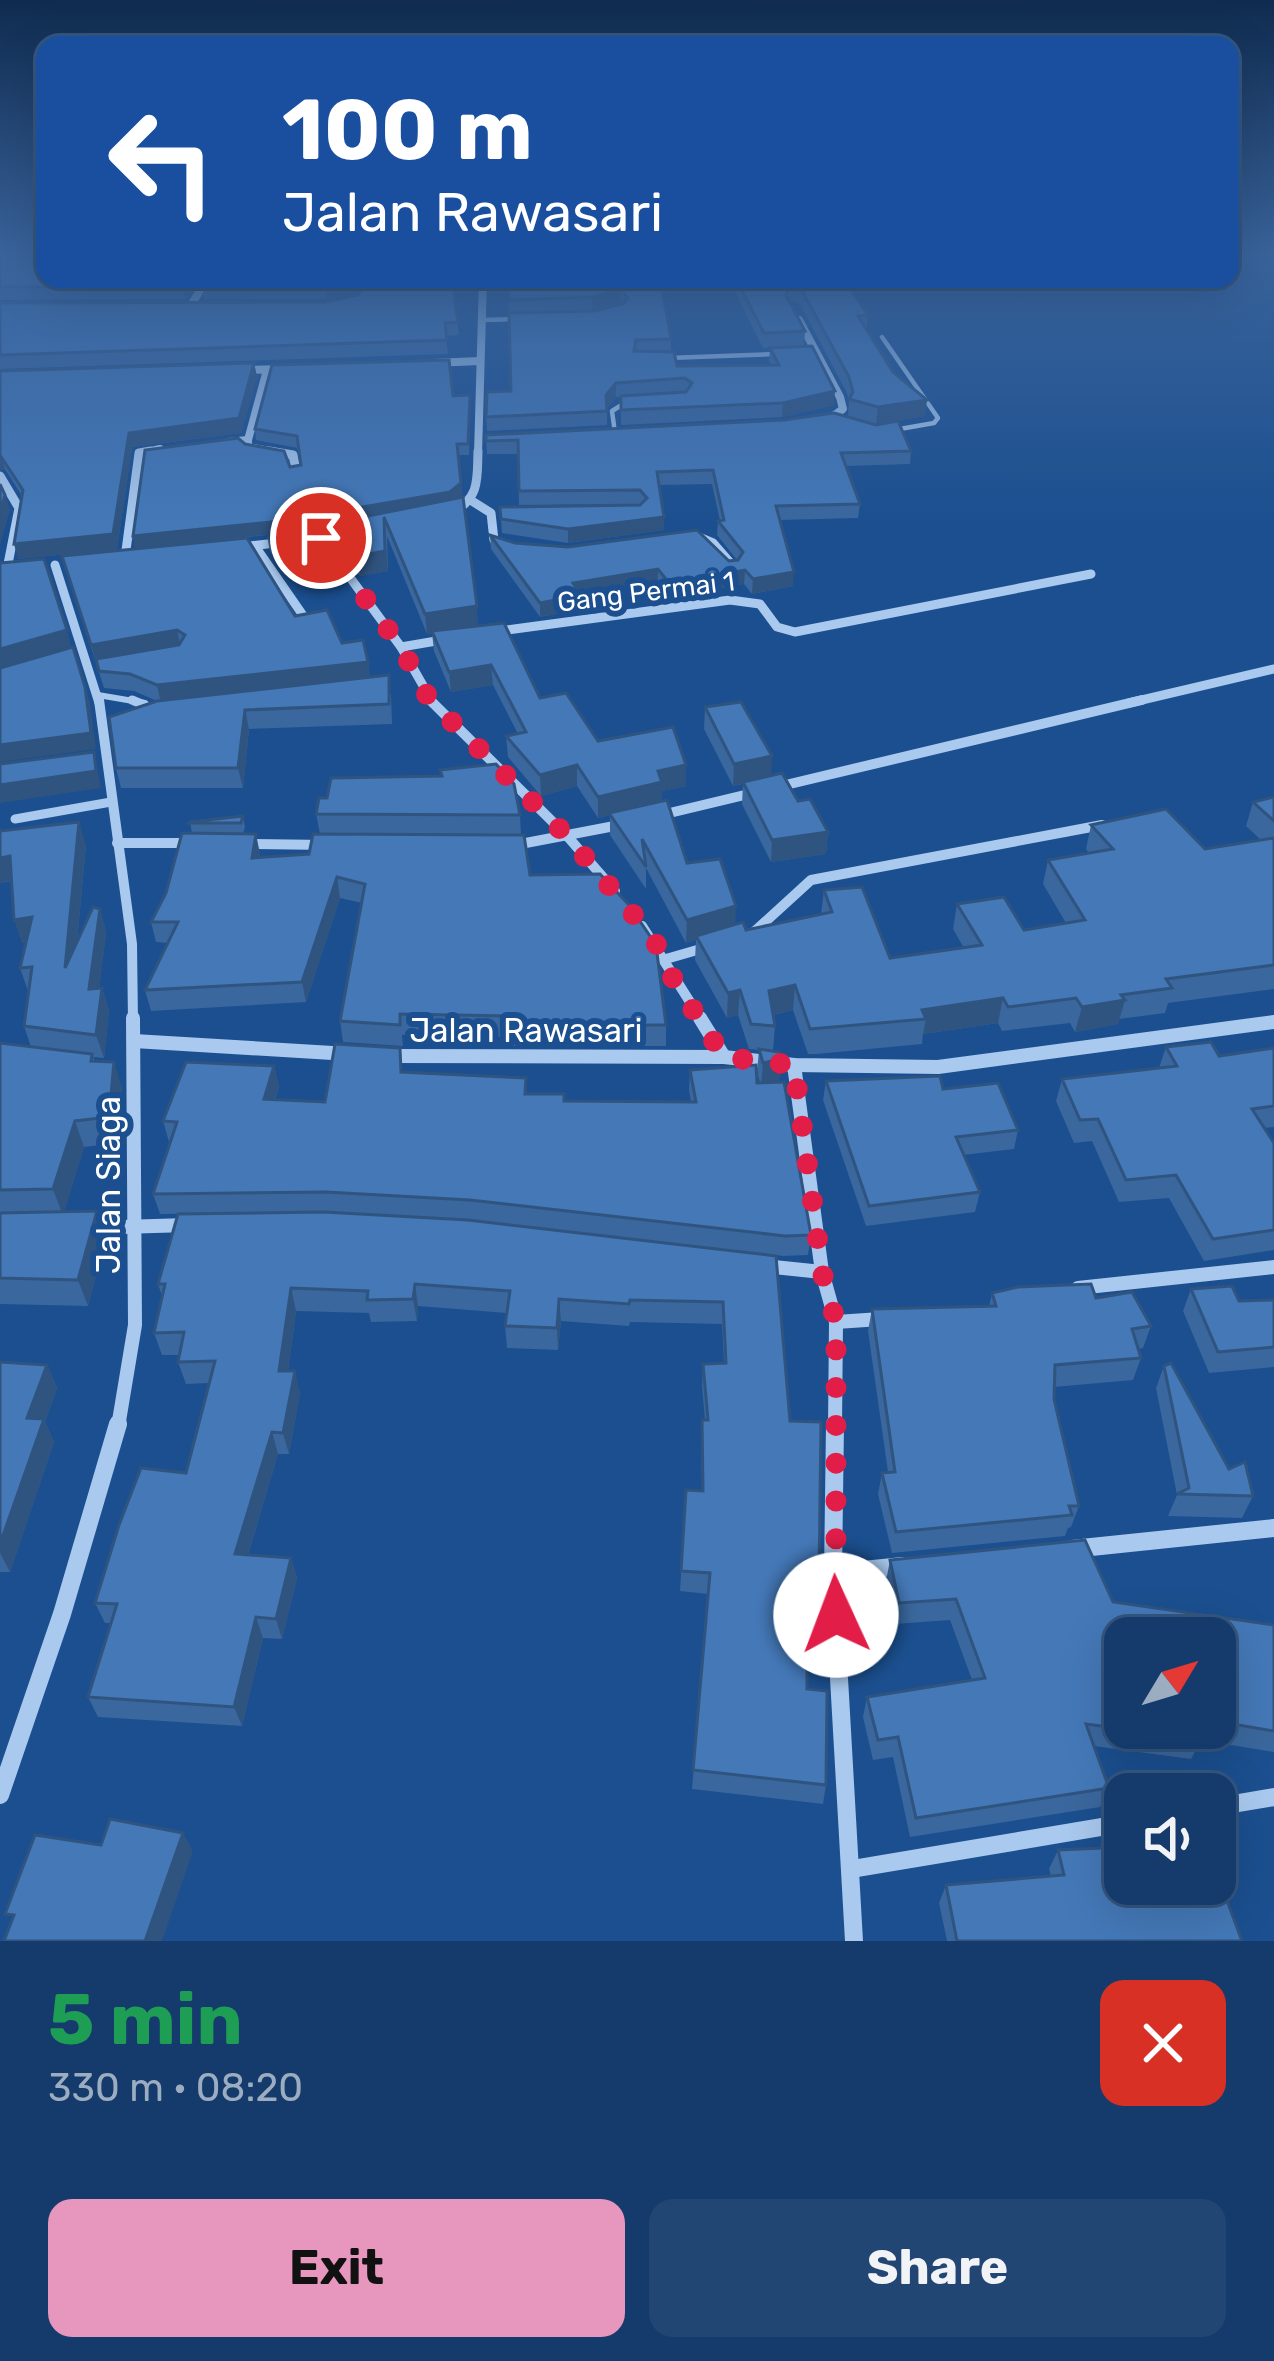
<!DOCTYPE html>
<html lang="en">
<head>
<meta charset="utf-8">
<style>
  :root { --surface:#143b6b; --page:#214673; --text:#f1f3f6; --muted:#9dadc1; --line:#33557e; --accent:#e797bd }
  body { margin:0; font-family:Rubik,sans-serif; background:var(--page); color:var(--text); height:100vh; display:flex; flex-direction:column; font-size:45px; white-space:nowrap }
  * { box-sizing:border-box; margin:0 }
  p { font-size:39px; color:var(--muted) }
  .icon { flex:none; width:66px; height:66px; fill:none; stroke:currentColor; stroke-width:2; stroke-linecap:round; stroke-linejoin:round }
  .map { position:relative; height:1941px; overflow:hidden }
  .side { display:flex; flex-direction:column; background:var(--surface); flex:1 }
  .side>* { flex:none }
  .banner { position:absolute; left:36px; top:36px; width:1203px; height:252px; border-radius:24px; box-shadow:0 12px 48px #0002,0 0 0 3px var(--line); background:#1a4fa0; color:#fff; overflow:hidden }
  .needle { width:78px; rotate:52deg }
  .fabs { position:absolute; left:1104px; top:1617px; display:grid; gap:24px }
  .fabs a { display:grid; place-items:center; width:132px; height:132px; border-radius:24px; background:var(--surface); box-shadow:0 12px 48px #0002,0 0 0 3px var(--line); font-size:60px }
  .pin { position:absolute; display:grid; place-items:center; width:102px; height:102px; color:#fff; margin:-51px; border:6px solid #fff; border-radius:50%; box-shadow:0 3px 12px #0007 }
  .me { position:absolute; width:132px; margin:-66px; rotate:358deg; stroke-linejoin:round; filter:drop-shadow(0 0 9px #0008) }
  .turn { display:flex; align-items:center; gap:42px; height:252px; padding:0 48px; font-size:54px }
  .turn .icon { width:156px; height:156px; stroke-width:2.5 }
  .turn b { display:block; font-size:84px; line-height:102px }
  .round { display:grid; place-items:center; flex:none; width:126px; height:126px; border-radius:24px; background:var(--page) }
  .overview { display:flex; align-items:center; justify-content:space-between; height:204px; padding:0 48px }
  h1 { font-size:72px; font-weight:700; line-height:90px; color:#1e9e55 }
  .button { display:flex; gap:24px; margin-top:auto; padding:24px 48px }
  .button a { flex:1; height:138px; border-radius:24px; background:var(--accent); color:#111; font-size:48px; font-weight:700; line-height:138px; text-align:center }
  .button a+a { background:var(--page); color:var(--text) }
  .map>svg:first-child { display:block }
</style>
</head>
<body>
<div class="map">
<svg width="1274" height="1941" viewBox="0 0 1274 1941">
  <rect width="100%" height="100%" fill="#1b4f8f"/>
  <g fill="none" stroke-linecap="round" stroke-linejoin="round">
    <!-- service-far2 -->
    <g stroke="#a9c9ee" stroke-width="4.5">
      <path d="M482,320L519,319"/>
      <path d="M882,337L938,418L934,423L894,430"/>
      <path d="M668,358L777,354"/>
      <path d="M615,433L612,411L628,401"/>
    </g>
    <!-- service-far1 -->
    <path stroke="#a9c9ee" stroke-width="6" d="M98,695L145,703"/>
    <!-- service -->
    <g stroke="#a9c9ee" stroke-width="9">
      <path d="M132,700L156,710"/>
      <path d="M15,819L111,802"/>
    </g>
    <!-- minor-far4 -->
    <g stroke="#a9c9ee" stroke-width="8">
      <path d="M188,310L207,279"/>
      <path d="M799,320L840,397L843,409L829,419"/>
      <path d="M433,363L479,361"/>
      <path d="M241,370L287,369"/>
      <path d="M248,440L267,370"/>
      <path d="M228,442L248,440V447L286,454"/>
      <path d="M139,454L160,449"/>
      <path d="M478,454L483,279"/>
    </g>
    <!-- minor-far3 -->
    <g stroke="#a9c9ee" stroke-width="9">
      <path d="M269,451L293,455L296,471"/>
      <path d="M0,476L19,508L7,569"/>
      <path d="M472,501L491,513L494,540L501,546"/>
      <path d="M453,513C480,496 477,481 478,451"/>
      <path d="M694,535L713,543L733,566"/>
      <path d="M321,538L401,647L433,703"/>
      <path d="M306,540L351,533"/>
      <path d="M255,546L309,624"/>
      <path d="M240,547L285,542"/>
      <path d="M125,558L139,453L151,451"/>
      <path d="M55,565L99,703"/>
      <path d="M492,632L730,600L760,604L777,627L795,632L1091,574"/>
      <path d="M401,647L448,639"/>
      <path d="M1129,703L1274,669"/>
    </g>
    <!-- minor-far2 -->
    <g stroke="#a9c9ee" stroke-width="10">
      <path d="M99,700L132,944L133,1021"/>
      <path d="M430,700L568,837L615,891"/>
      <path d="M773,788L1142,700"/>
      <path d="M657,816L753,793"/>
      <path d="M117,843H195"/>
      <path d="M246,844L327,845"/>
      <path d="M510,846L625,824"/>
      <path d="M642,926L702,1021"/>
      <path d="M754,932L811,880L1102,825"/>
      <path d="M666,959L711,946"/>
    </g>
    <!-- minor-far1 -->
    <g stroke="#a9c9ee" stroke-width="14">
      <path d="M700,1018L724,1057"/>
      <path d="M134,1041L349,1054"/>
      <path d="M387,1056L724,1057L794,1065L938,1067L1274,1022"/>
      <path d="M794,1065L822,1272L836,1322L835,1427"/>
      <path d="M88,1228L188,1225"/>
      <path d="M764,1266L822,1272"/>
      <path d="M1078,1288L1274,1267"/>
      <path d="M836,1322L881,1319"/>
      <path d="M118,1427L135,1325L133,1018"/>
    </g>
    <!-- minor -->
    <g stroke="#a9c9ee" stroke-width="18">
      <path d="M835,1424L833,1573L854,1941"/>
      <path d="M1072,1549L1274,1528"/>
      <path d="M833,1573L903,1566"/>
      <path d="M0,1795L62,1614L118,1424"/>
      <path d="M1215,1807L1274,1797"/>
      <path d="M852,1869L1125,1823"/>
    </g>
  </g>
  <!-- wall -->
  <g fill="#3a679d" fill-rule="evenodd">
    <path d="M0,256L200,279L185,299L0,300Z"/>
    <path d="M206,279H359L349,295L326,299H204L202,286Z"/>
    <path d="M452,279L459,335L446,336L448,354L0,369V303L326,302Z"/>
    <path d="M508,279H645L671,339V352L677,366L771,365L769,362L770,348L834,405L782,417L621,425V397H616L607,408V425L487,431L486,417L592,310L509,313Z"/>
    <path d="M736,279H844L868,315L866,330L893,372L925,416L876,424L848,416L849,400L847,393L800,304L790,301L805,331L804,347L763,348L736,294Z"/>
    <path d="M254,363L257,377L241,433L132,447L117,549L18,559L22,496L5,469L0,470V371Z"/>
    <path d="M470,395L469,455H458L462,494L457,498L478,626L540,698L598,741L686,765V786L662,791L661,801L687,863L735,924L746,930L821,914L824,890L890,958L964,948L953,929L957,904L1024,930L1066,923L1043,884L1048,860L1089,853L1086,849L1091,825L1205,849L1261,840L1246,826L1253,802L1274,797V989L1168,1003L1165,1013L1119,1019L1118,1024L1075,1032L1070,1023L1002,1031L998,1023L923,1034L922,1044L817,1054H808L793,1010L773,1015L775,1026L773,1051L781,1059L779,1081L811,1235L808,1255L783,1256L472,1220L330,1212L160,1214L153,1194L171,1142H169L163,1121L274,1066L279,1087L275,1100L325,1102L403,1072L526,1078L527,1094L565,1101L691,1102L689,1090L690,1070L760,1083L757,1072L759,1050L749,1049L738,1015L727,1018L695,960L696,940L686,943L646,868V889L610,835V815L598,818L577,786L541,796L508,757L506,736L518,734L493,685L451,692L434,651L432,633L427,634L387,536L388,571L360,576L335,542L333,524L314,528L329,565L288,577L270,552L267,535L135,548L133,536L245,444L290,467L301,465L298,448L256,440L255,429L453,396Z"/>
    <path d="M486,435L911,451L910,464L846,466L860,504L858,518L780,520L793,586L752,594L744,584L668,598L658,583L581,596L582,609L540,617L491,549L490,535L515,543L737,560L717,535L718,521H720L712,484L659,485L664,530L568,543L502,533L500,507L641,504L519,505L518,454H487Z"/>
    <path d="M62,556L295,616L342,643L368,662L370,677L391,695L392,724L249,729L243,788H121L116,768L157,701L134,691L104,688Z"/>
    <path d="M705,707L828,832L826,854L771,862L742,804L743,784L733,786L704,729Z"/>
    <path d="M316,814L520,815L521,835L530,875L666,1025V1046H513V1037L402,1035L403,1046L343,1042L340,1021L362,903L340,898L306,1002L151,1011L145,990L168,943L156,942L151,922L166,893L192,833L190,822L243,816L245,827L243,834H256L259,858L309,854L320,834Z"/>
    <path d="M0,831L86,845L77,942L100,909L106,932L99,988H102L109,1011L104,1058L93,1057L95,1061L122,1088L117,1143L84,1147L64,1212L106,1238L88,1306L0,1304V1043L31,1047L24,1026L28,991L20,968L26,942L22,943L12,881L0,883Z"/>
    <path d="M1166,1047L1219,1056L1274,1048V1127L1264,1128L1274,1143V1250L1204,1261L1169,1198L1119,1202L1092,1141L1074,1143L1056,1101L1062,1079L1159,1068Z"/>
    <path d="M826,1081L943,1089L1018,1130L1014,1149L963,1155L980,1192L975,1212L866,1226L823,1100Z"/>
    <path d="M776,1256L790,1421L819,1582L816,1602H807V1689L826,1785L823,1804L692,1789L708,1594L680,1591L686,1490L702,1491L701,1441L702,1420H705L702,1386L703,1364L724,1363L722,1324L630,1322L629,1326L561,1321L558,1350L507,1348L505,1326L507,1313L418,1306L417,1321L371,1322L369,1313L296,1311L288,1371L300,1393L289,1454H278L248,1555L291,1558L297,1578L282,1639L263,1638L242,1726L98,1717L88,1697L111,1623H105L95,1603L186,1473L209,1383L186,1384L178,1362L180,1355H162L154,1333L162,1296L158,1284Z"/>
    <path d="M1191,1289L1239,1301L1274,1300V1367L1209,1373L1183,1311Z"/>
    <path d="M992,1293L1096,1298L1151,1326L1143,1348L1139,1349L1141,1358L1133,1380L1054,1387V1399L1079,1506L1071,1527L1068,1528L1065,1536L892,1553L878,1494L882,1473L888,1472L868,1331L872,1309L989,1306Z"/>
    <path d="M0,1362L47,1365L57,1388L45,1422L54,1442L10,1572H0Z"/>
    <path d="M1164,1366L1229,1469L1253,1496L1242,1518L1168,1516L1177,1495L1156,1388Z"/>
    <path d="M890,1560L1113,1602L1274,1625V1752L1201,1740L1191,1759L1094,1746L1109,1788L1100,1807L910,1837L893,1757L873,1760L863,1717L867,1697L972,1680L950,1620L895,1624L886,1581ZM1215,1638V1728H1125Z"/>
    <path d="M1058,1850L1242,1941H947L939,1903L946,1885L1051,1876L1049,1869Z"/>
  </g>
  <!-- shaded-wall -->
  <g fill="#305480">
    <path d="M188,279H200L185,299L183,286Z"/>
    <path d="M349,279H359L349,295L326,299L325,286Z"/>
    <path d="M620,290L621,303L592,310V297Z"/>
    <path d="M254,363L257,377L241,433L132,447L117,549L18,559L14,544L129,433Z"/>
    <path d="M616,383V397L606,409V395Z"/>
    <path d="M835,391L834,405L782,417L783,403Z"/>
    <path d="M927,400L925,416L876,424L878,407Z"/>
    <path d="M1,454L5,469L0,470V455Z"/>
    <path d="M461,483L462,494L451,504L283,533L135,548L133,536Z"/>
    <path d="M5,495L10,510L0,545V514Z"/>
    <path d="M384,517L388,571L360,576L358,556Z"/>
    <path d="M664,517V530L568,543V529Z"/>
    <path d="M327,545L329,565L288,577L284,557Z"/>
    <path d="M658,569V583L581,596L582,609L540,617V603L573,583Z"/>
    <path d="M745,570L744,584L668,598L669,583Z"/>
    <path d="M794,572L793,586L752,594L753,579Z"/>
    <path d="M477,606L478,627L427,634L425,614Z"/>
    <path d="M67,630L71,646L0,667V649Z"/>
    <path d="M177,630L181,648L96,662L91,645Z"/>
    <path d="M368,662L371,680L161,703L157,685Z"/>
    <path d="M491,665L493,685L451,692L449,672Z"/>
    <path d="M85,687L90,703L96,749L0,762V745Z"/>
    <path d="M245,710L249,729L243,788L238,768Z"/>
    <path d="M94,752L101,788L0,803V785Z"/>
    <path d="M772,756L771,777L733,786L734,764Z"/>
    <path d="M577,765V786L541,796L540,775Z"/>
    <path d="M686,765V786L662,791L661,803L598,818V797L658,771Z"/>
    <path d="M79,822L86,845L72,992L65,968Z"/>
    <path d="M828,832L826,854L771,862L772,840Z"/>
    <path d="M256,834L260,854L256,879L252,858Z"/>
    <path d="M10,856L18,879L0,883V858Z"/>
    <path d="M337,877L340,898L306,1002L302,982Z"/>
    <path d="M736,906L735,928L696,936V940L686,943L687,920Z"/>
    <path d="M100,909L106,932L96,1013L89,989Z"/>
    <path d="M32,917L40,940L22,943L14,920Z"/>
    <path d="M795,985L793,1010L767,1016L769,991Z"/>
    <path d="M102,988L109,1011L104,1058L96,1035Z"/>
    <path d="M740,990L738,1015L727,1018L728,993Z"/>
    <path d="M1003,998L998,1023L923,1034L926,1019L922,1010Z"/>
    <path d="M1125,1000L1118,1024L1075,1032L1082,1007Z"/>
    <path d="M781,1059L779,1081L761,1086L763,1063Z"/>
    <path d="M114,1062L122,1088L117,1143L109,1117Z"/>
    <path d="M274,1066L279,1087L268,1119L264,1099Z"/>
    <path d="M75,1121L84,1147L63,1216L53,1189Z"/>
    <path d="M97,1211L106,1238L88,1306L78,1280Z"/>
    <path d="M415,1284L418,1306L417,1321L413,1299Z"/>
    <path d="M291,1288L296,1311L285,1393L279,1371Z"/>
    <path d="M559,1299L561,1321L558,1350L557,1328Z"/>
    <path d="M47,1365L57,1388L45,1422L54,1442L10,1572L0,1553V1544L27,1418Z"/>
    <path d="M295,1371L300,1393L289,1454L283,1433Z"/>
    <path d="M272,1432L278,1454L242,1574L235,1554Z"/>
    <path d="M291,1558L297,1578L282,1639L276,1619Z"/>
    <path d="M256,1617L263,1638L242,1726L234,1707Z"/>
    <path d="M183,1833L193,1851L162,1941H145Z"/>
  </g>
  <!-- building -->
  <g fill="#4478b7" stroke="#305480" stroke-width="3">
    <path d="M0,256H45V279H188L183,286L0,287Z"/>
    <path d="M206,279H349L347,282L325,286H202Z"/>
    <path d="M367,279H452L458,322L445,323L447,340L0,355V303L326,302L358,295Z"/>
    <path d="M508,279H645L646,283H661L671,339L636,340L634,351L674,352L677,366L779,365L770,348L812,346L835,391L783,403L621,410V396L686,392L692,383L685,378L616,383L606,395L607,411L486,417L487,392L511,391L509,313L594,311L623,304L628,298L620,290L592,297L509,300Z"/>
    <path d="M736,279H844L868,315L858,316L893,372L927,400L878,407L849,399L853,392L849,377L801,289L791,286L786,295L805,331L764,333Z"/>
    <path d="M449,360L453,396L470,395L468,444H457L461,483L450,492L281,521L133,536L145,450L238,438L245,444L284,451L290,467L301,465L297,436L255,429L272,365Z"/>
    <path d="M254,363L239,418L129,433L113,534L14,544L23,490L0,455V371Z"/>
    <path d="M834,413L876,425L898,421L911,451L841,453L860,504L776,506L794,572L753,579L745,570L669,583L658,569L573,583L581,595L540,603L490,535L515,543L568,547L697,530L729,561L738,560L743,552L718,521L724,520L713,470L657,472L664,517L568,529L501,519L500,507L640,505L647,498L640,490L519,491L518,440L486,441V435L784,420Z"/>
    <path d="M0,484L5,495L0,514Z"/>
    <path d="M463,497L477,606L425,614L384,517L385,551L358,556L333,523Z"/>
    <path d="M313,526L327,545L284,557L267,533Z"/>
    <path d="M247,538L295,616L327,610L342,643L363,640L368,662L157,685L130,674L99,671L96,659L179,645L185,635L177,630L91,645L62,556Z"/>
    <path d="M44,559L67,630L0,649V563Z"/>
    <path d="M504,623L540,698L566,693L598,741L673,727L686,765L658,771L662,782L598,797L577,765L540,775L506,736L526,732L491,665L449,672L432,631Z"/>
    <path d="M73,647L85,687L91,733L0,745V668Z"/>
    <path d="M389,675V704L245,710L238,768H116L109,717L157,701Z"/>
    <path d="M741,702L772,756L734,764L705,707Z"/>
    <path d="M94,752L96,771L0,785V764Z"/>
    <path d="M496,764L514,784L520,815L316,814L319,798H327L331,778L442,776L440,770Z"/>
    <path d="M782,773L798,801L810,799L828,832L772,840L743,782Z"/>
    <path d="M1274,797V821L1253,802Z"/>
    <path d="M667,800L687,863L720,859L736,906L687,920L642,839L646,867L609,813Z"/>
    <path d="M1166,809L1205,849L1274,838V965L1166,979L1172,988L1121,995L1125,1000L1082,1007L1076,998L1008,1007L1003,998L922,1010L926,1019L810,1029L795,985L769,991L775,1026L751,1024L740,990L728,993L696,936L743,922L746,930L832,912L824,890L862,887L890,958L982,945L957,904L1004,897L1024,930L1085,920L1048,860L1113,849L1091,825Z"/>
    <path d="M243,816L241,823H189L190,822Z"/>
    <path d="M79,822L65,968L93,907L100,909L89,989L102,988L96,1035L24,1026L32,967L20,968L32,917L14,920L10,856L0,858V831Z"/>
    <path d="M182,833L256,834L252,858L309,854L313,834L524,835L530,875L600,874L629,905L656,945L666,1025H512V1016L400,1014V1025L340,1021L365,884L337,877L302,982L145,990L178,922H151L166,893Z"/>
    <path d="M1211,1042L1219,1056L1274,1048V1106L1252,1109L1274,1143V1230L1213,1239L1176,1175L1126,1180L1098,1119L1080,1120L1062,1079L1177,1066L1166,1047Z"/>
    <path d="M0,1043L92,1054L91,1061L114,1062L109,1117L75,1121L53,1189L0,1190Z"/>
    <path d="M335,1044L400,1048L401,1072L526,1078L525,1094H564V1101L696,1102L690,1070L756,1065L757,1083L784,1082L811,1235L785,1236L470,1200L326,1192L153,1194L177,1122L163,1121L186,1062L274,1066L264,1099L325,1102Z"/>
    <path d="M759,1049L779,1052L781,1059L763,1063Z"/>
    <path d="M940,1076L943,1089L998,1083L1018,1130L956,1137L980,1192L869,1206L826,1081Z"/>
    <path d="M97,1211L78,1280L0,1278V1213Z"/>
    <path d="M324,1212L468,1220L776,1256L790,1421L821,1422L819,1582L807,1581V1689L827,1691L826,1785L693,1770L710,1573L681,1571L686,1490L703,1491L702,1420H708L703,1364L726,1363L723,1302L630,1300L629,1304L559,1299L557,1328L505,1326L510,1291L415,1284L413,1299L367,1300L368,1291L291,1288L279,1371H295L283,1433L272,1432L235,1554L291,1558L276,1619L256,1617L234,1707L88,1697L117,1604L95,1603L119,1525L141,1468L186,1473L215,1361L178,1362L184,1332L154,1333L165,1284H158L178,1214Z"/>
    <path d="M1091,1284L1096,1298L1132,1292L1151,1326L1132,1329L1141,1358L1055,1365L1054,1399L1079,1506H1069L1072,1515L896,1532L882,1473L895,1472L872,1309L996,1306L992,1293L1018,1287Z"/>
    <path d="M1232,1286L1239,1301L1274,1300V1347L1218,1352L1191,1289Z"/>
    <path d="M0,1362L47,1365L27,1418L44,1419L0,1544Z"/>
    <path d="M1171,1363L1229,1469L1245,1462L1253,1496L1177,1494L1189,1488L1164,1366Z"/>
    <path d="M1085,1540L1113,1602L1274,1625V1731L1215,1721V1638H1125V1728H1201L1202,1739L1086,1724L1109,1788L916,1818L898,1737L878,1740L867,1697L985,1678L956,1599L899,1603L890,1560Z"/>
    <path d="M110,1819L183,1833L145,1941H4L14,1915L5,1914L35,1835L101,1845Z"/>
    <path d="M1125,1847V1884H1215V1868L1242,1941H957L946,1885L1064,1875L1058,1850Z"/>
  </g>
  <!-- sky -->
  <linearGradient id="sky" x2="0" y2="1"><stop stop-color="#0f2b4f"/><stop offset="0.48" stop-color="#39639b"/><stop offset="1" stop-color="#39639b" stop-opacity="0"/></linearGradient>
  <rect width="1274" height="528" fill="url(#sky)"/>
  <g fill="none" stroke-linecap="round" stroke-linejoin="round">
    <!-- route -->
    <path stroke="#e11d48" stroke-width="21" stroke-dasharray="0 37.8" d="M321,538L401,647L429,699L568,837L633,914L667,958L673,979L724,1057L794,1065L822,1272L836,1322V1615"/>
  </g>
  <g text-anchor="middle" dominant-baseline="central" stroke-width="12" stroke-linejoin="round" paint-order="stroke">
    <!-- far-street labels -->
    <g font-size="27" fill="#fff" stroke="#1b4f8f">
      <text transform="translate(646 592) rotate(-7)">Gang Permai 1</text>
    </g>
    <!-- street labels -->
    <g font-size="33" fill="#fff" stroke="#1b4f8f">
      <text x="526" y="1030">Jalan Rawasari</text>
      <text transform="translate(108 1185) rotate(-90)">Jalan Siaga</text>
    </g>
  </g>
</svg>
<div class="fabs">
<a><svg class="needle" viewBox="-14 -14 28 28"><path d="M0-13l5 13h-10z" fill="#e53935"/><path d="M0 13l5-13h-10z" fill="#9dadc1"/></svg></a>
<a><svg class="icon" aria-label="sound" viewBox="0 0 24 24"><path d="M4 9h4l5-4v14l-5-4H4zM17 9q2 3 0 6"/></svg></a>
</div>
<div class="pin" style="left:321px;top:538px;background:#d93025"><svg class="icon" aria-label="arrive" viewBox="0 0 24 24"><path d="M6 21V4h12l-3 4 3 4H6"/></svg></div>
<svg class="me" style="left:836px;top:1615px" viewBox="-20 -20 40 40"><circle r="19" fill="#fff"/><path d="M0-13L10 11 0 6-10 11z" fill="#e11d48"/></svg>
<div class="banner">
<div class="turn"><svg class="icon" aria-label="left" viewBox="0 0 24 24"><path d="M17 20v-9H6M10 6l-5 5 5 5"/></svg><div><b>100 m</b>Jalan Rawasari</div></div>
</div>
</div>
<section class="side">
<div class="overview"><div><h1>5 min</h1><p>330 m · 08:20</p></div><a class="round" style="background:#d93025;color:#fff"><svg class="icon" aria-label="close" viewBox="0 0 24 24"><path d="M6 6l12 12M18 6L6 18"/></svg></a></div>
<div class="button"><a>Exit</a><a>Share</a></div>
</section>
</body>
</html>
